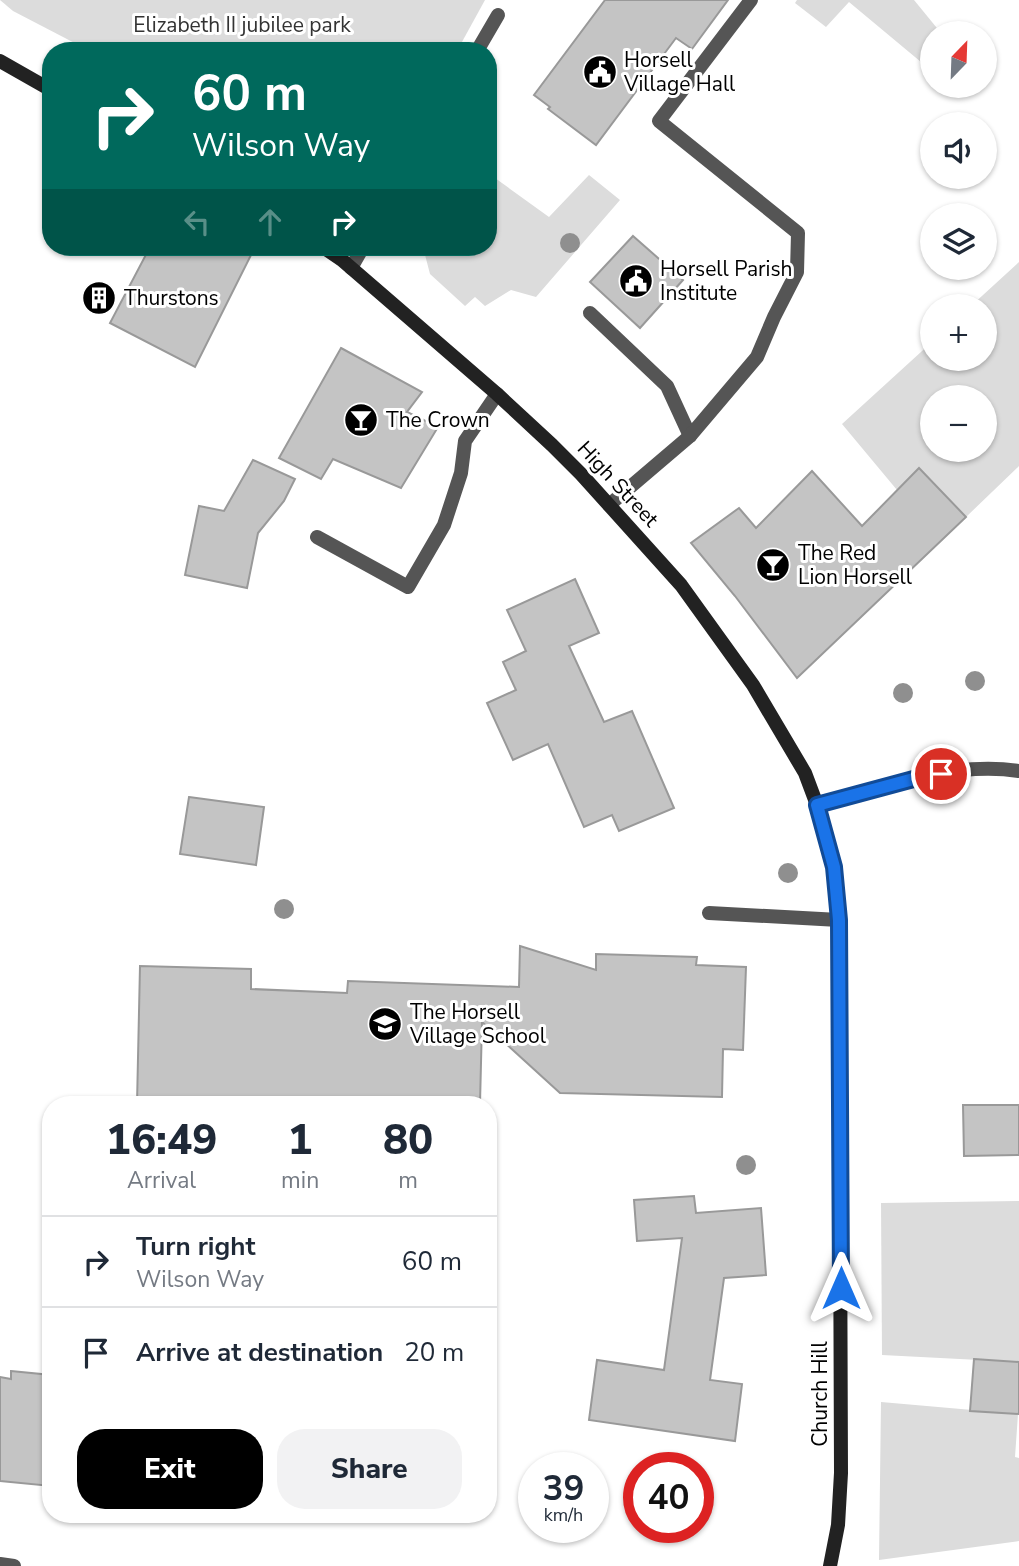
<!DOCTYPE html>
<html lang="en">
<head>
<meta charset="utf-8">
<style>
  :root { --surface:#fff; --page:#f2f2f3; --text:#1f2937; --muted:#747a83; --line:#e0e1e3; --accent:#000 }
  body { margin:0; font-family:"Nunito Sans",sans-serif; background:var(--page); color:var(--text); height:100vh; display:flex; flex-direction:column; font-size:26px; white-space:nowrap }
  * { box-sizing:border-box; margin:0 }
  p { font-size:23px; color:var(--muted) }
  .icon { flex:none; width:38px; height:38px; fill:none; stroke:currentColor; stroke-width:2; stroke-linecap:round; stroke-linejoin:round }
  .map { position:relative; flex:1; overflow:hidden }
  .panel { position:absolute; left:42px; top:1096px; width:455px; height:427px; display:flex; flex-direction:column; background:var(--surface); border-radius:28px; box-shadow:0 2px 5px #0004 }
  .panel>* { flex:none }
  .hud { position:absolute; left:42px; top:42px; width:455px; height:214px; border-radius:28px; box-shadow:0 2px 5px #0004; background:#00695c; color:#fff; overflow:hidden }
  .needle { width:46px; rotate:23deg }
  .fabs { position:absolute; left:920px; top:21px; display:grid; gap:14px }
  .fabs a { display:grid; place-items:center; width:77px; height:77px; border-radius:50%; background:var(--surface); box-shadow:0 2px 5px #0004; font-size:35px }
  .speed { position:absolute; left:518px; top:1452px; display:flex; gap:14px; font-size:35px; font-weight:700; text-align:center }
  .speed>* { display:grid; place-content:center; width:91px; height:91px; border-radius:50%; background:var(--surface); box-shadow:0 2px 5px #0004; line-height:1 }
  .speed small { font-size:18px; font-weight:400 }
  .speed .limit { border:10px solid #d22; background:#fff; color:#111 }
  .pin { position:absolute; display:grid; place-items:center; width:60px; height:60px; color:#fff; margin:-30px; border:4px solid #fff; border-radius:50%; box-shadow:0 2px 7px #0007 }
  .me { position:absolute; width:77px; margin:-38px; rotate:0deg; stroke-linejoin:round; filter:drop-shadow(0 0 5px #0008) }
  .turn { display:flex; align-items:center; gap:24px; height:147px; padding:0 35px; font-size:32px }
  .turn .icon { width:91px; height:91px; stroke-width:2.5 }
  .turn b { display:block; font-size:49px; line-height:60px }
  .lanes { display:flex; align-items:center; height:66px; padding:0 35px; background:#0003; justify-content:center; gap:35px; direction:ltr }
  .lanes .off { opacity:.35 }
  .eta { display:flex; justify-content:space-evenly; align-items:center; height:119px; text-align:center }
  .eta b { font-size:42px; font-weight:800; line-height:49px }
  .button { display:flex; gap:14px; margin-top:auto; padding:14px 35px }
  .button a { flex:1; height:80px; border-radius:28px; background:var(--accent); color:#fff; font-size:28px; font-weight:800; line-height:80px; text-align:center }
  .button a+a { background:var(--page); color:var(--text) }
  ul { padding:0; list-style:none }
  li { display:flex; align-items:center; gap:21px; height:91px; padding:0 35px; border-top:2px solid var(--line) }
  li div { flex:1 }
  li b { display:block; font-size:26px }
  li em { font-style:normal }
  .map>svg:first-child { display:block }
</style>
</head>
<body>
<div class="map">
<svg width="1019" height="1566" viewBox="0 0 1019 1566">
  <rect width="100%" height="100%" fill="#fff"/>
  <!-- green -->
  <g fill="#dcdcdc" fill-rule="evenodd">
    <path d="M0,0H485L457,51H90L13,11Z"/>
    <path d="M797,0H914L941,33H933V72L849,2L826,27L795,3Z"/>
    <path d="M488,173L549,217L589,175L620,200L536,297L511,290L485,306L475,297L465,306L430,274L424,251L426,247H488Z"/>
    <path d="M1019,262V466L966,517L919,469L897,490L842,424L933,341V359H985V306H971ZM933,397H985V450H933Z"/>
    <path d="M1019,1201V1362L882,1355L881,1203Z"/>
    <path d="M881,1402L1018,1414L1015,1457L1019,1458V1541L879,1560Z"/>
  </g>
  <!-- building -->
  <g fill="#c4c4c4" stroke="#999" stroke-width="2">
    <path d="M605,0H728L692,49L676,38L596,145L548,109L550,107L534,95Z"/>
    <path d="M633,236L683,280L640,328L590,282Z"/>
    <path d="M150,247H255L195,367L110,323Z"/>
    <path d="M341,348L422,392L407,412L438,427L401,488L333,459L321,479L279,458Z"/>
    <path d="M253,460L295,479L284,501L258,533L247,588L185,575L199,506L224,511Z"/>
    <path d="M919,468L966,517L797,678L735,596L691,543L739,508L756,528L812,471L862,526Z"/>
    <path d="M575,579L599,633L569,646L604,722L632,711L674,808L619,831L612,815L584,827L548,744L513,760L487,703L516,690L503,662L526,651L507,610Z"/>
    <path d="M189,797L264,807L256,865L180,854Z"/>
    <path d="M520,946L596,970V954L697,957L696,965L746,967L743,1050L723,1049L722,1097L560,1093L482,1022L480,1104H137L140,966L251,969V989L347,993L348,981L519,987Z"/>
    <path d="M963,1105H1019V1155L964,1156Z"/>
    <path d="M694,1196L696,1213L761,1208L766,1275L724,1278L710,1380L742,1384L735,1441L589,1420L597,1360L664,1370L682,1238L637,1241L634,1200Z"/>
    <path d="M974,1359L1019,1362V1414L970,1411Z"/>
    <path d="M11,1371L51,1375V1486L0,1481V1377L11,1379Z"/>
  </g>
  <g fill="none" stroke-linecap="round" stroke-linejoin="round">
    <!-- lane -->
    <g stroke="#555" stroke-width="14">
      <path d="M477,51L498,15"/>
      <path d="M351,268L363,247"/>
      <path d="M590,313L667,386L690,436"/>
      <path d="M609,505L690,436L757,357L774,317L797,272L798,233L659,121L751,0"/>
      <path d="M317,537L408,587L444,525L461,473L465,441L497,394"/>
      <path d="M709,913L839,920"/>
    </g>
    <!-- street -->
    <g stroke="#555" stroke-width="14">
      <path d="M817,805C881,787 952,761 1019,771"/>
      <path d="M0,1564L14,1566"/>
    </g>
    <!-- secondary -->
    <g stroke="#222" stroke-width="14">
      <path d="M0,61L51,90"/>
      <path d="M323,247L342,260L497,394L552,445L581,474L681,585L753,685L805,773L817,805L834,867L839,920L841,1473L838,1525L830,1566"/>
    </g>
  </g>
  <!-- trees -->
  <g fill="#8f8f8f">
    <circle cx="570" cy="243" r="10"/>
    <circle cx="975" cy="681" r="10"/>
    <circle cx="903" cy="693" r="10"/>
    <circle cx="788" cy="873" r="10"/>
    <circle cx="284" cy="909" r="10"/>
    <circle cx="746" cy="1165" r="10"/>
  </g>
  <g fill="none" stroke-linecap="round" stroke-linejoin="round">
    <!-- route casing -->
    <g stroke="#114b97" stroke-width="18">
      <path id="route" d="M841,1288L839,920L834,867L817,805L921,777L941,774"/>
    </g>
    <!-- route -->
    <use href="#route" stroke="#1a73e8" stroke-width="12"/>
  </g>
  <!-- icons -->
  <defs>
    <g id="civic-disc" transform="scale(1.75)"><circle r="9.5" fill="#000" stroke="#fff"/><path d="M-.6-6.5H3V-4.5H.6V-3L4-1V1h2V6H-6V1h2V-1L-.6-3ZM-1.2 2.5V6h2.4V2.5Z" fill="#fff"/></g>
    <g id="building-disc" transform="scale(1.75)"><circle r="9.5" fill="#000" stroke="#fff"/><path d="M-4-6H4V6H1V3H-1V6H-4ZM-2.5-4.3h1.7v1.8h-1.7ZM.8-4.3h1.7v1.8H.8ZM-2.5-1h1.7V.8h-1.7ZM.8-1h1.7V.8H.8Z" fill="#fff"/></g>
    <g id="bar-disc" transform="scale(1.75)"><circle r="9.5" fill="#000" stroke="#fff"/><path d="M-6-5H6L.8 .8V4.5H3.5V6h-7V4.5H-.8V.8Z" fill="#fff"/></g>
    <g id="school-disc" transform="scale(1.75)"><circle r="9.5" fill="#000" stroke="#fff"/><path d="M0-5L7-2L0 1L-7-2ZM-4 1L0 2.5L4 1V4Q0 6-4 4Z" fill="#fff"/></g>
  </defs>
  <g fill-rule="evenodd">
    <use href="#civic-disc" x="600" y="72"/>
    <use href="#civic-disc" x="636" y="281"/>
    <use href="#building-disc" x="99" y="298"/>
    <use href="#bar-disc" x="361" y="420"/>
    <use href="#bar-disc" x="773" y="565"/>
    <use href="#school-disc" x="385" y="1024"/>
  </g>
  <g text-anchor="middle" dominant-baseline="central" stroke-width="6" stroke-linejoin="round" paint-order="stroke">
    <!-- park labels -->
    <g font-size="21" fill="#333" stroke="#fff">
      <text x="242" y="25">Elizabeth II jubilee park</text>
    </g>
    <!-- poi labels -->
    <g font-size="21" fill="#000" stroke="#fff" text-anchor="start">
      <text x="624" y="60">Horsell<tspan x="624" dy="24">Village Hall</tspan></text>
      <text x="660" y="269">Horsell Parish<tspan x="660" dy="24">Institute</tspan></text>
      <text x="124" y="298">Thurstons</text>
      <text x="386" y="420">The Crown</text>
      <text x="798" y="553">The Red<tspan x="798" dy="24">Lion Horsell</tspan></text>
      <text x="410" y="1012">The Horsell<tspan x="410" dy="24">Village School</tspan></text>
    </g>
    <!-- street labels -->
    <g font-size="21" fill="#000" stroke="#fff">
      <text transform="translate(618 484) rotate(47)">High Street</text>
      <text transform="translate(820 1394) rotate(-90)">Church Hill</text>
    </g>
  </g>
</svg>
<div class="fabs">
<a><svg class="needle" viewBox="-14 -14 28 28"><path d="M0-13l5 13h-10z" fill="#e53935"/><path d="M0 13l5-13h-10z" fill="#747a83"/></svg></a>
<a><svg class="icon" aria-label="sound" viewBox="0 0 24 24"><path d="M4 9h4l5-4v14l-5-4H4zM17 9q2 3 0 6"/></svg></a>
<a><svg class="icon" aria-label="layers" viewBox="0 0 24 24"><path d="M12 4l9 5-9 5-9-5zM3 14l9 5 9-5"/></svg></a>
<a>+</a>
<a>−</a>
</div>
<div class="speed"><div>39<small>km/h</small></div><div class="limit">40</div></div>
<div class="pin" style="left:941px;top:774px;background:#d93025"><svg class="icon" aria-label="arrive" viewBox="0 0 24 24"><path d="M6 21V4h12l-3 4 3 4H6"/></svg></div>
<svg class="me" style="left:841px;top:1288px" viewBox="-20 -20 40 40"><path d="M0-17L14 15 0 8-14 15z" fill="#1a73e8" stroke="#fff" stroke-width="4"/></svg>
<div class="hud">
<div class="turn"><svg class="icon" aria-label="right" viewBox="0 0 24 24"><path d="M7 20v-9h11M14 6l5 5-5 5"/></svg><div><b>60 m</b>Wilson Way</div></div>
<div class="lanes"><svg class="icon off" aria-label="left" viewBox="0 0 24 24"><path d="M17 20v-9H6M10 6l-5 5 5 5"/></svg><svg class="icon off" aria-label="ahead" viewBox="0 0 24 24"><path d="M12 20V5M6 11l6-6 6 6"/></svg><svg class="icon" aria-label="right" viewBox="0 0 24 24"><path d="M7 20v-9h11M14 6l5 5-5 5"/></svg></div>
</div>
<section class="panel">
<div class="eta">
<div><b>16:49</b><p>Arrival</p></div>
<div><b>1</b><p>min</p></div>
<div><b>80</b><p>m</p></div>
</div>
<ul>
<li><svg class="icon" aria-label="right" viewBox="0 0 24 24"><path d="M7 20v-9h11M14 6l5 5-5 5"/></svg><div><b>Turn right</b><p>Wilson Way</p></div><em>60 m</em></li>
<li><svg class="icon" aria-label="arrive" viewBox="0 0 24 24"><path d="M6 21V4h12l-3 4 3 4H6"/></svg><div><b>Arrive at destination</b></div><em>20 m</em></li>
</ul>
<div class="button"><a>Exit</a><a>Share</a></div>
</section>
</div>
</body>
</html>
